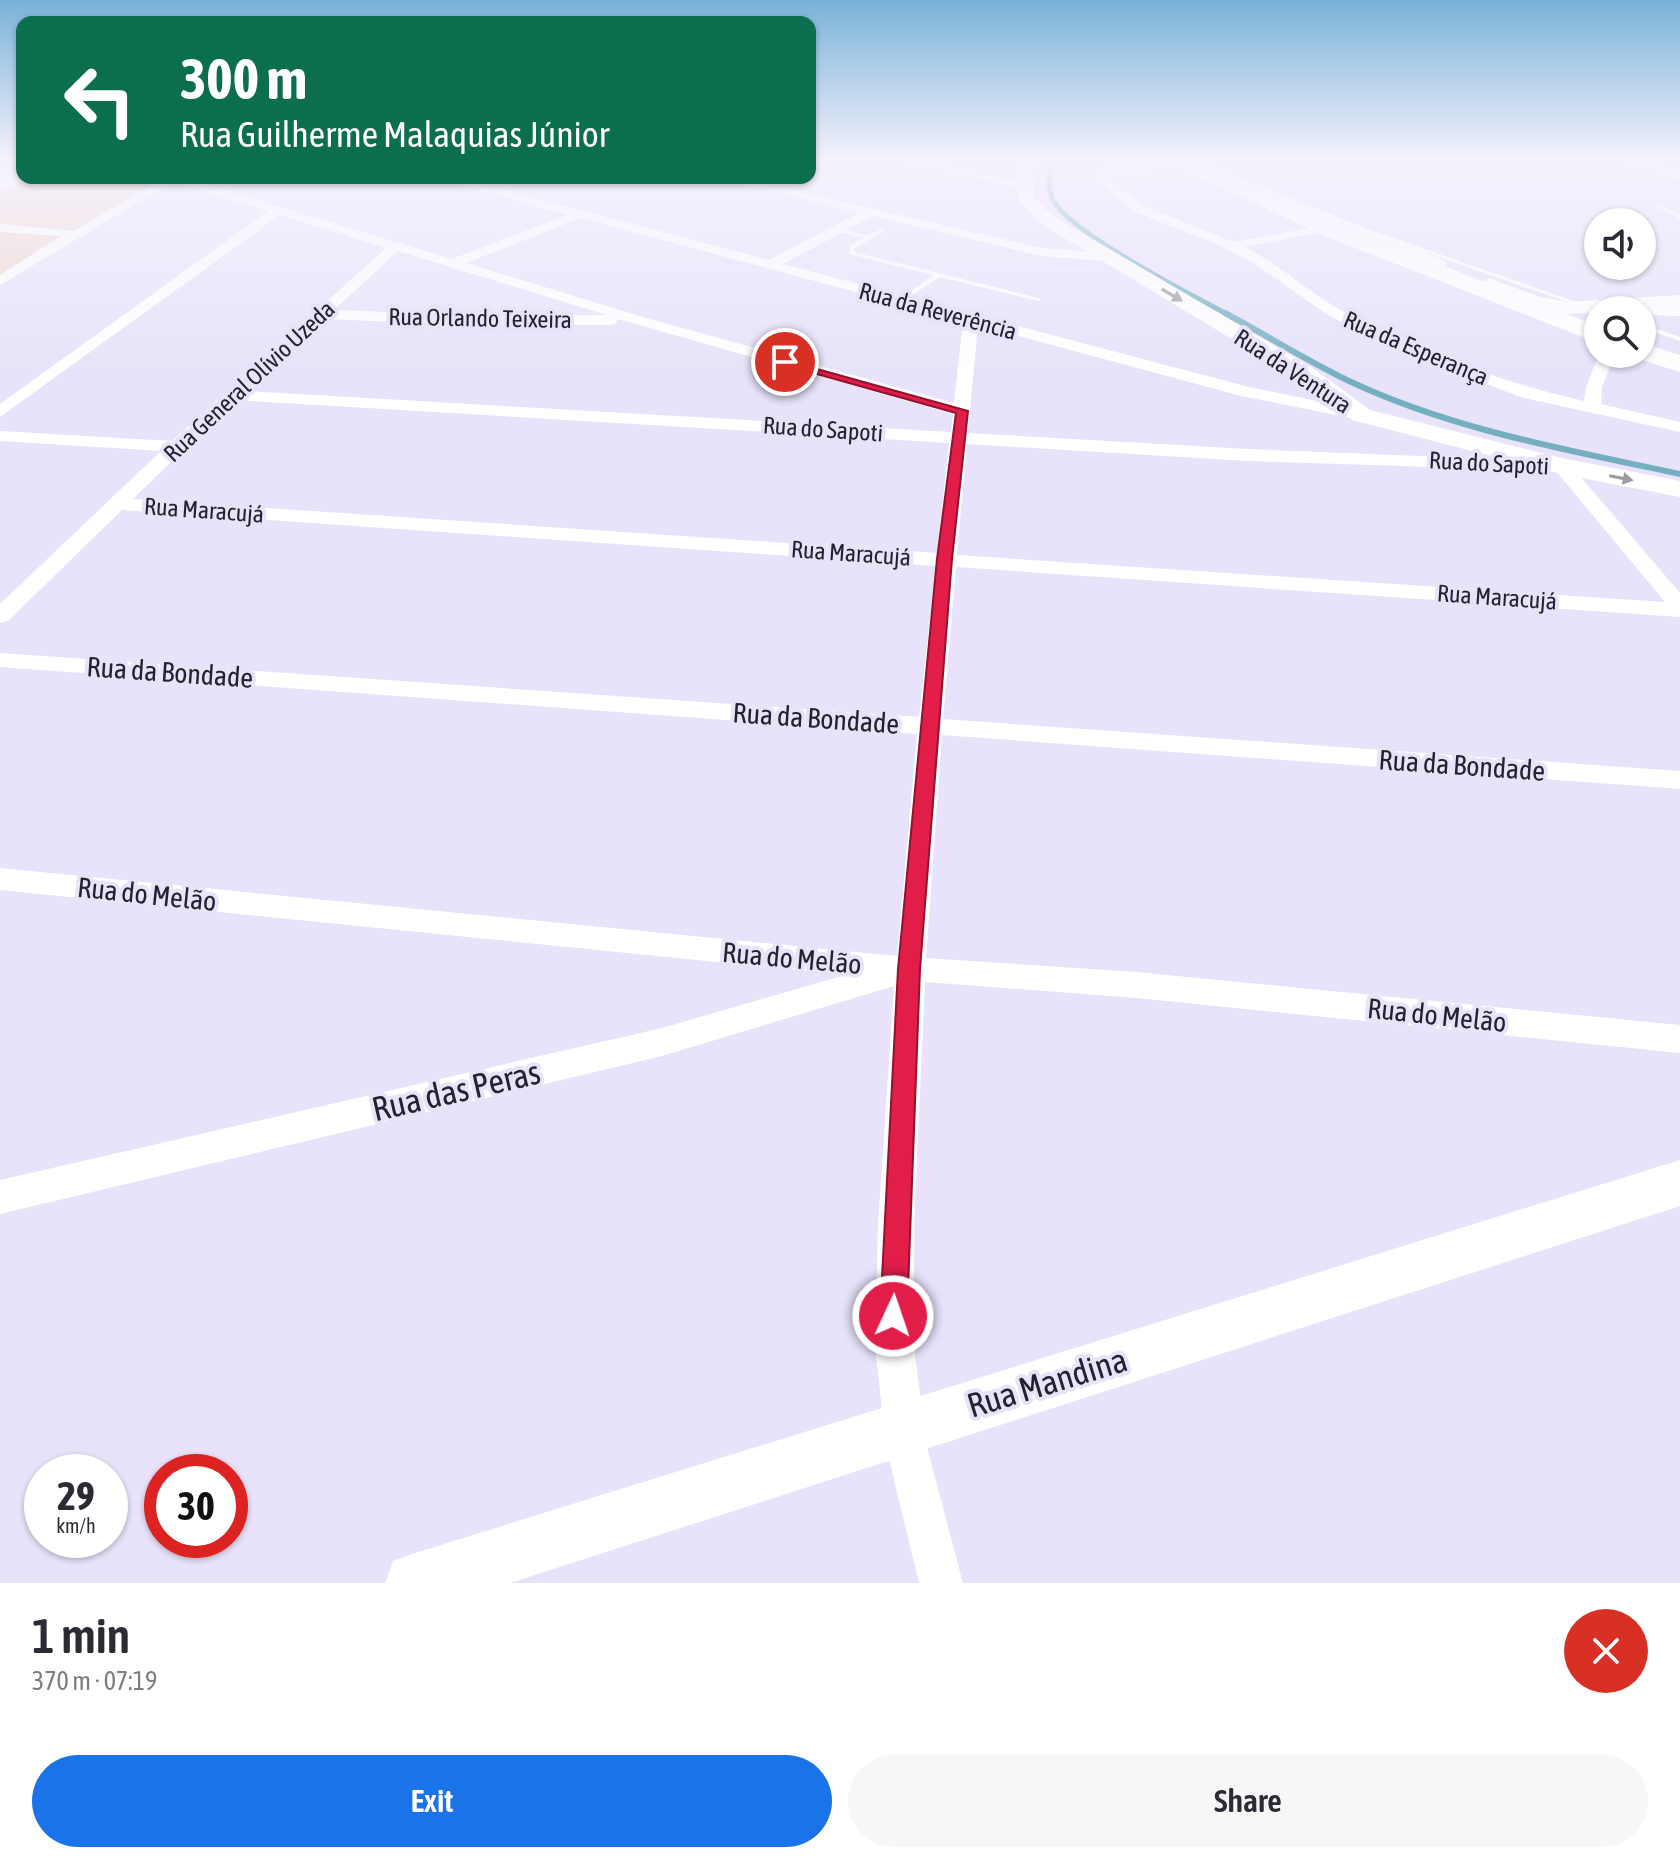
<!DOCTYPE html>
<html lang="en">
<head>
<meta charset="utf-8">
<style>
  :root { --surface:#fff; --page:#f7f7f7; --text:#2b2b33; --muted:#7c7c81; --accent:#1a73e8 }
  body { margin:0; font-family:"Asap Condensed",sans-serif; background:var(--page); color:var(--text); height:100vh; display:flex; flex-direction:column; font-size:30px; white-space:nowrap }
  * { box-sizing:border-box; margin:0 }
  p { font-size:26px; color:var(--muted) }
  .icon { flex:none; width:44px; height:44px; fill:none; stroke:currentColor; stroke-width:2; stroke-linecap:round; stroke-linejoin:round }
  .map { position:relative; height:1583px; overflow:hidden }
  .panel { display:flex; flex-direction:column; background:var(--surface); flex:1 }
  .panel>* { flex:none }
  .banner { position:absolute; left:16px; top:16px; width:800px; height:168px; border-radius:16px; box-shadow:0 2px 6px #0004; background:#0b6e4f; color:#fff; overflow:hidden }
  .tools { position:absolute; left:1584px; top:208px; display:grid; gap:16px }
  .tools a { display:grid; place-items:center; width:72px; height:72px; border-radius:50%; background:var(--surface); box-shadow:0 2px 6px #0004; font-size:40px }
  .speed { position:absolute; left:24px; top:1454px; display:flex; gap:16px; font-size:40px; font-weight:700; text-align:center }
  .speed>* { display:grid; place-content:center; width:104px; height:104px; border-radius:50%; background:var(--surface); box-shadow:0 2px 6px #0004; line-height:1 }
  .speed small { font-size:20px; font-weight:400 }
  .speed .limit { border:12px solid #d22; background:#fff; color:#111 }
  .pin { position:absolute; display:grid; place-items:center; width:68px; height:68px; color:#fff; margin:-34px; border:4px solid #fff; border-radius:50%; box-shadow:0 2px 8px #0007 }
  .me { position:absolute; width:88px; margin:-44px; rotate:3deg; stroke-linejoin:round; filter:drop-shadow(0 0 6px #0008) }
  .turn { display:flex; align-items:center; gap:28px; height:168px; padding:0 32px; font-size:36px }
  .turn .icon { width:104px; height:104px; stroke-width:2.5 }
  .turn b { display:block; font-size:56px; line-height:68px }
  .round { display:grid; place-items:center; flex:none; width:84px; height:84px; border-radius:42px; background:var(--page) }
  .head { display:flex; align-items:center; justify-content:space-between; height:136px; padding:0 32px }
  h1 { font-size:48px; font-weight:600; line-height:60px }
  .action { display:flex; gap:16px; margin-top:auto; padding:16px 32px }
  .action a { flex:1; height:92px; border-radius:48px; background:var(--accent); color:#fff; font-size:32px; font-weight:600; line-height:92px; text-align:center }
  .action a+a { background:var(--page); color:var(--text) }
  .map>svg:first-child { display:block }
</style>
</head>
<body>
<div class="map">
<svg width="1680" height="1583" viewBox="0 0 1680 1583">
  <rect width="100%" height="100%" fill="#e8e2fa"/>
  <!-- commercial -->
  <path fill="#eed7cc" d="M27,178H164L0,276V192Z"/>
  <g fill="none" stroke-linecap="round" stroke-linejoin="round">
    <!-- stream-far1 -->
    <path stroke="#74afc0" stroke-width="5" d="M1050,158C1050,169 1048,184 1051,195C1059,228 1195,297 1229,315"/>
    <!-- stream -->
    <path stroke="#74afc0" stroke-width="6" d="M1225,313C1266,335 1307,361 1349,381C1453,430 1568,450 1680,474"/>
    <!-- lane -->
    <g fill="#fff" fill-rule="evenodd">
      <path d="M1188,158H1195L1256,186L1251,187Z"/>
      <path d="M22,159V163L0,175V171Z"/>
      <path d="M1659,206H1663L1680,215V219L1659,208Z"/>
      <path d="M838,228L868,236L881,229L886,230L855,248L854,252L1042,299L1039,301L940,277L903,301H899V299L934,275L849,254L850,246L863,238L836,231Z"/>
      <path d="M1373,232H1377L1587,306L1582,307L1373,234Z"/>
      <path d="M1642,324L1680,337V341L1642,328Z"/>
    </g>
    <!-- street -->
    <g fill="#fff" fill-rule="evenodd">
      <path d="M881,158H907L1028,184L1022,188Z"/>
      <path d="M1613,158H1632L1680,173V181Z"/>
      <path d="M1200,161L1204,163V167L1105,176L1145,206L1233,242L1315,227V233L1245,247C1278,264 1305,289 1337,308C1409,349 1504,383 1584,401L1586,387L1599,354H1615L1602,387L1601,404L1680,422V432L1520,397L1372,339L1325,313L1252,262L1216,244L1135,212L1092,177L1102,167Z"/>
      <path d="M163,178H185L452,259L567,215L439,178H459L769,260L859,213L720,178H742L1042,248L1106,253L1113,257L1106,261L1042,256L873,216L783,264L1249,387L1361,410L1370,415L1361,420L1241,396L978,325L968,433L1248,449L1568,462L1680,593V617L956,567L943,719L1680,771V789L942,735L926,958L1137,972L1680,1025V1053L1137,998L925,982L914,1225V1347L927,1447L963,1583H919L886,1447L875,1347L878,1225L894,986L662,1056L0,1214V1180L662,1028L845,975L0,890V868L897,956L917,734L0,667V653L919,717L936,566L122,510L8,621L0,623V604L161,451L0,441V431L172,441L386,248L280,215L0,417V404L268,211L173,182L0,285V275L61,236L0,232V224L74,231ZM581,218L963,321L954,403L643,317L466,263ZM398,251L607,315H470L334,310ZM324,319L470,325H611L616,323L618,319L953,414L951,432L246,391ZM235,400L949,443L937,553L133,499ZM967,444L1248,461L1556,471L1665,602L957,555Z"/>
    </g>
    <!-- secondary -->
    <g fill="#fff" fill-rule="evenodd">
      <path d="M1019,158H1035L1034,197L1050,214L1314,369L1370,410L1562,458L1680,481V497L1561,474L1352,420L1298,379L1038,222L1017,197Z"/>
      <path d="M1244,179L1444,260L1447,264L1437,270L1430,268L1238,188L1236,184L1238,180Z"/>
      <path d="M1489,278L1540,297L1567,302L1680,295V307L1567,314L1528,306L1482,288L1479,284Z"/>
      <path d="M1680,1160V1206L510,1583H385L393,1561L415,1553Z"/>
    </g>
    <!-- primary -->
    <path fill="#fff" fill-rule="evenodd" d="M22,168V178H28L0,192V178Z"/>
    <!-- highway -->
    <g fill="#fff" fill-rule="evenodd">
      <path d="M1157,158H1184L1341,226L1598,326V343L1325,236Z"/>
      <path d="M1611,299L1680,300V316L1642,315V310H1600L1598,307L1602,302Z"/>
      <path d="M1642,343L1680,355V372L1632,357L1631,354H1642Z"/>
    </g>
  </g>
  <!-- one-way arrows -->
  <defs><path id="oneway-solid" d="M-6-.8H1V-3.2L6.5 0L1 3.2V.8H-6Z" transform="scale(2)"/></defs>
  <g fill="#9d9ca0">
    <use href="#oneway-solid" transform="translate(1172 295) rotate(30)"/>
    <use href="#oneway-solid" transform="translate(1621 478) rotate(11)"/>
  </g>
  <!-- sky -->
  <linearGradient id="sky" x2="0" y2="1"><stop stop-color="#79b2d8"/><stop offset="0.42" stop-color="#f5f2fd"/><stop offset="1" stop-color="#f5f2fd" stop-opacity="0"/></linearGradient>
  <rect width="1680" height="380" fill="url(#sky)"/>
  <!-- route -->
  <path fill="#e11d48" stroke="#92132f" stroke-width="2" d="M781,359L968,411L952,559L920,969L907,1316L903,1326L893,1329L884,1326L880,1316L898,969L937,559L956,413L781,364Z"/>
  <g text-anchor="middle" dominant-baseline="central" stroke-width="8" stroke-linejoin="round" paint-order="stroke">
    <!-- far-street labels -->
    <g font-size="24" fill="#25222d" stroke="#e8e2fa">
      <text transform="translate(938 311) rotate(15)">Rua da Reverência</text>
      <text transform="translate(480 318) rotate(1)">Rua Orlando Teixeira</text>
      <text transform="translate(1416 348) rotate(23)">Rua da Esperança</text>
      <text transform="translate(1293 371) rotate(33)">Rua da Ventura</text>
      <text transform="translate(249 381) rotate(-43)">Rua General Olívio Uzeda</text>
      <text transform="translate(823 429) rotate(4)">Rua do Sapoti</text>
      <text transform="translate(1489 463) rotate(3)">Rua do Sapoti</text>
      <text transform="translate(204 510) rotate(4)">Rua Maracujá</text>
      <text transform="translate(851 553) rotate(4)">Rua Maracujá</text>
      <text transform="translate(1497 597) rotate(4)">Rua Maracujá</text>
    </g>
    <!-- street labels -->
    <g font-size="28" fill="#25222d" stroke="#e8e2fa">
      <text transform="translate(170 672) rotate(4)">Rua da Bondade</text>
      <text transform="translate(816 718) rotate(4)">Rua da Bondade</text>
      <text transform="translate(1462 765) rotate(4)">Rua da Bondade</text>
      <text transform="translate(147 894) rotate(6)">Rua do Melão</text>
      <text transform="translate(792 958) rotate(5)">Rua do Melão</text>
      <text transform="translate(1437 1015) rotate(6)">Rua do Melão</text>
    </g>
    <!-- near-street labels -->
    <g font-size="34" fill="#25222d" stroke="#e8e2fa">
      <text transform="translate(456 1090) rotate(-13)">Rua das Peras</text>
      <text transform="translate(1047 1382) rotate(-17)">Rua Mandina</text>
    </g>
  </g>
</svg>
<div class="tools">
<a><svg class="icon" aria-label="sound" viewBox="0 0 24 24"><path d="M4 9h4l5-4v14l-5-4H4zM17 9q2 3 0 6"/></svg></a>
<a><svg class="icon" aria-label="search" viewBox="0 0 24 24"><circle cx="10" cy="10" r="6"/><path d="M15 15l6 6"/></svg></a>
</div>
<div class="speed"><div>29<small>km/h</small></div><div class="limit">30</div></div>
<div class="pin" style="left:785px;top:362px;background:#d93025"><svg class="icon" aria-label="arrive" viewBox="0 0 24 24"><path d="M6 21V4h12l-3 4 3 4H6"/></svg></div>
<svg class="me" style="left:893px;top:1316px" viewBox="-20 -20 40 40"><circle r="17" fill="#e11d48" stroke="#fff" stroke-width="3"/><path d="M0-11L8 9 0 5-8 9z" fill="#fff"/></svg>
<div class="banner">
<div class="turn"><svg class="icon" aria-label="left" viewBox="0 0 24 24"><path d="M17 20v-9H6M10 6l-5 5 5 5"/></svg><div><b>300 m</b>Rua Guilherme Malaquias Júnior</div></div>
</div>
</div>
<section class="panel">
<div class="head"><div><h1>1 min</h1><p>370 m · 07:19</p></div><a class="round" style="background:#d93025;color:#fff"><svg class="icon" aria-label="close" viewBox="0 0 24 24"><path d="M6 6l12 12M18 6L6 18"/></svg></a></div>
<div class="action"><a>Exit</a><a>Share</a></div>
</section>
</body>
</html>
